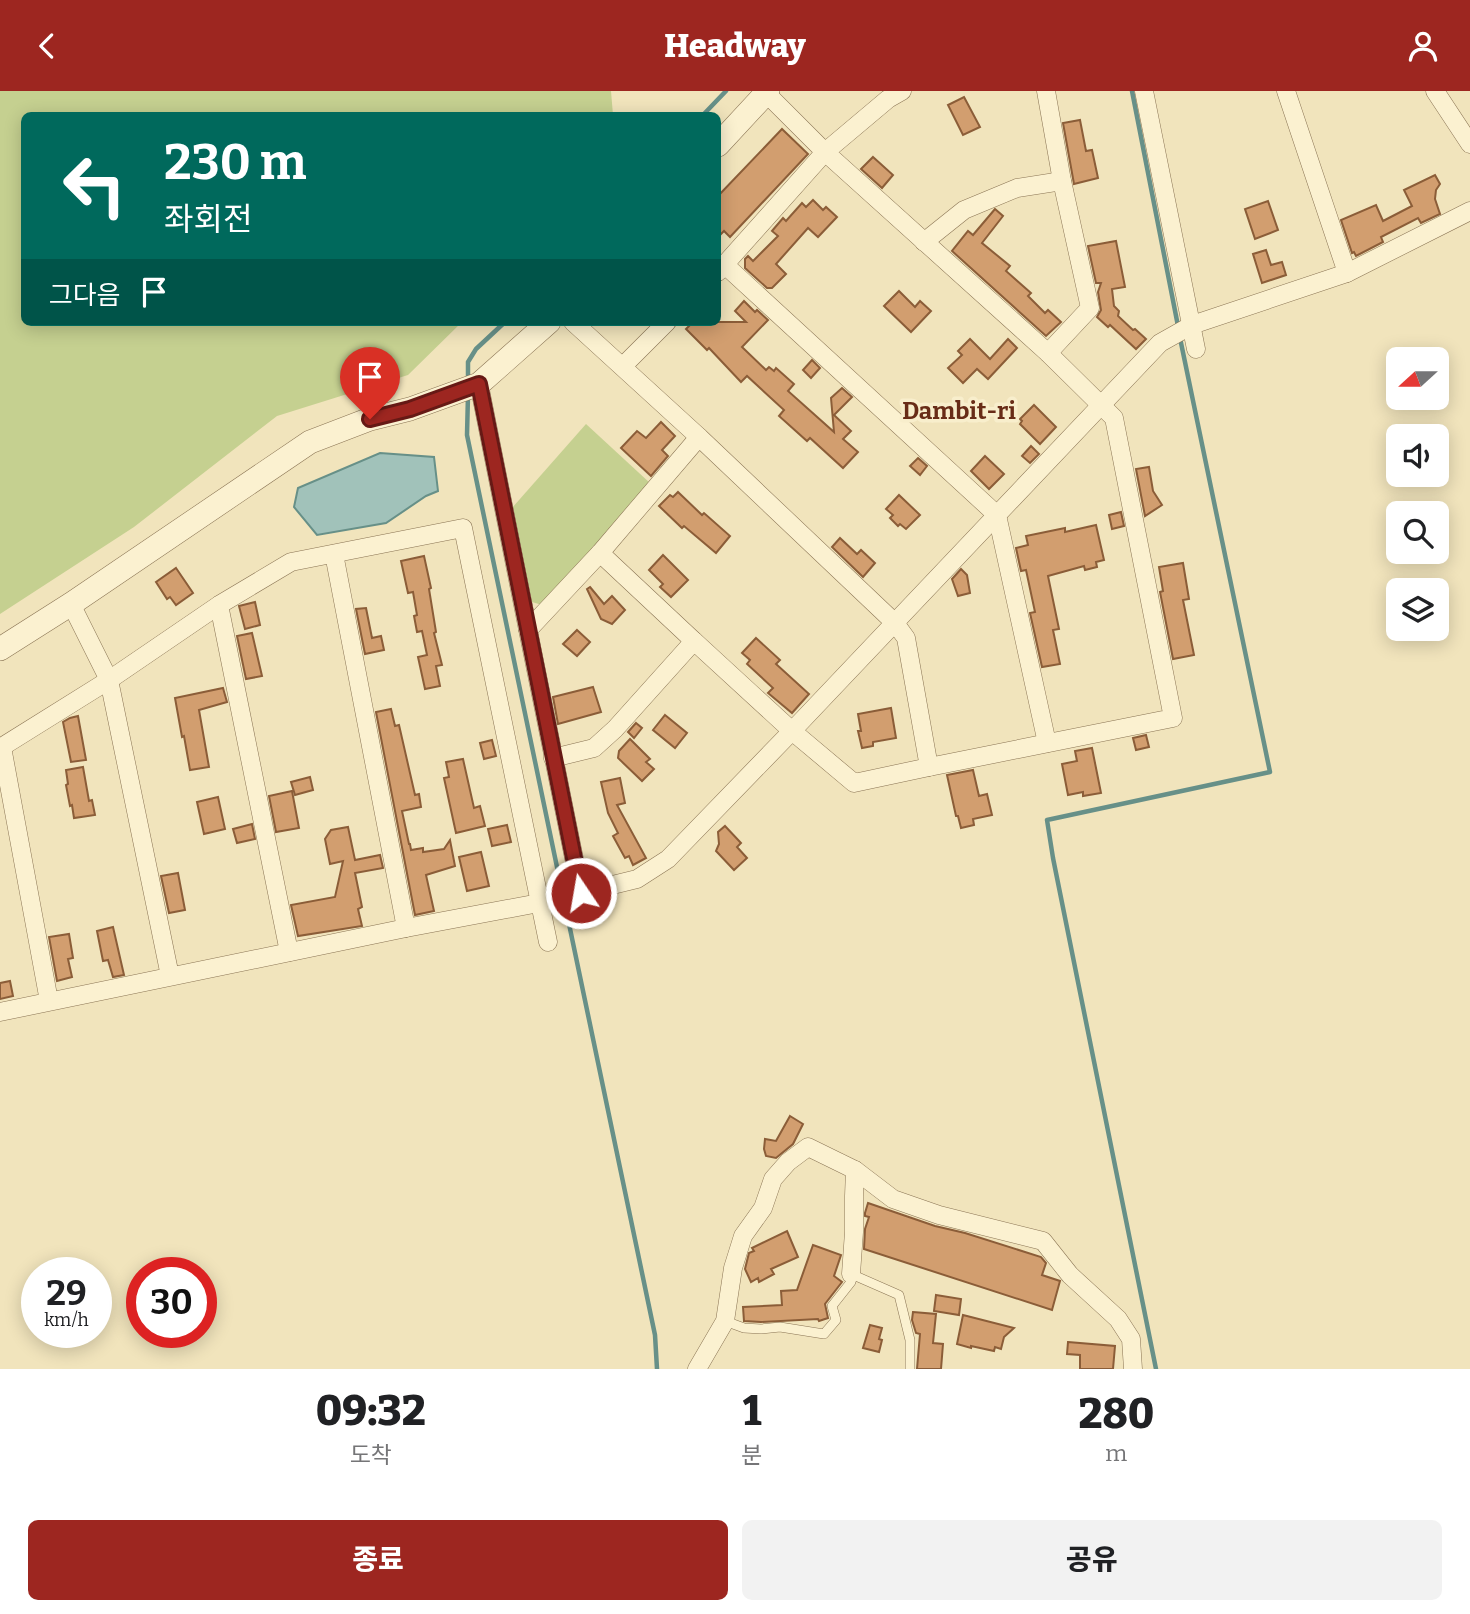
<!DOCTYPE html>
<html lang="ko">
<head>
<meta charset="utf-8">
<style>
  :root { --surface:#fff; --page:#f2f2f2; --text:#202124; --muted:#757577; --accent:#9d2620 }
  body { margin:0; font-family:Bitter,"Noto Sans KR",serif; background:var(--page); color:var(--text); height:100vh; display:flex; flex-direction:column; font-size:26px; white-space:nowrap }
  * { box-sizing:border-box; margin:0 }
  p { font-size:23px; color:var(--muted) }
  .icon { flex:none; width:38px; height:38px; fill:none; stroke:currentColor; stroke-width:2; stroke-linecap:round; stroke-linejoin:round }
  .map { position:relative; height:1278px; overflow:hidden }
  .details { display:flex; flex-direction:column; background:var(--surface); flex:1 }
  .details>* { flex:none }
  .hud { position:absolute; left:21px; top:21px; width:700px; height:214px; border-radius:10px; box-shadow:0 4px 18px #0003; background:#00695c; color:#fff; overflow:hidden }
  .needle { width:46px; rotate:249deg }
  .tools { position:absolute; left:1386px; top:256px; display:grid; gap:14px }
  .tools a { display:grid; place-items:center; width:63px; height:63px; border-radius:10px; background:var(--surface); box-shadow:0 4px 18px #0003; font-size:35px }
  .speed { position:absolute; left:21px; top:1166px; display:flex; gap:14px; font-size:35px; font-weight:700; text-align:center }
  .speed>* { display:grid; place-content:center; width:91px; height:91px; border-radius:50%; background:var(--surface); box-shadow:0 4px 18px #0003; line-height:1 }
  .speed small { font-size:18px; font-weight:400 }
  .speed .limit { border:10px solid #d22; background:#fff; color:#111 }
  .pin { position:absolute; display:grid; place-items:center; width:60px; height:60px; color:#fff; margin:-72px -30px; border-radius:50% 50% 50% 0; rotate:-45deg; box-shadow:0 0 7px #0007 }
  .pin .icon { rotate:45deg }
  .me { position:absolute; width:77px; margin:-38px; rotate:348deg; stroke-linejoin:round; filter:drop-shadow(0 0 5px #0008) }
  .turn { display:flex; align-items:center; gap:24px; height:147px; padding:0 28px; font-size:32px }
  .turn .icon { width:91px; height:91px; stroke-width:2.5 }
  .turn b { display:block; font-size:49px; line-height:60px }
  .then { display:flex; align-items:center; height:66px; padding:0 28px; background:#0003; gap:14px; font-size:26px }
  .eta { display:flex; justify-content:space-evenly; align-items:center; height:119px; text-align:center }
  .eta b { font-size:42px; font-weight:800; line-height:49px }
  .primary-button { display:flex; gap:14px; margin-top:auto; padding:14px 28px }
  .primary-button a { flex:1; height:80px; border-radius:10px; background:var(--accent); color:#fff; font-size:28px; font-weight:800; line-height:80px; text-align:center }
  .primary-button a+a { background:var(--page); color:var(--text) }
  header { display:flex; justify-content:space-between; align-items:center; height:91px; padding:0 28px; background:var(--accent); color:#fff; font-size:32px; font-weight:800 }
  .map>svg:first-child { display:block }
</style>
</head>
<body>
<header><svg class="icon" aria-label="back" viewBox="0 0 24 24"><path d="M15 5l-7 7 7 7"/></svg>Headway<svg class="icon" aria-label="person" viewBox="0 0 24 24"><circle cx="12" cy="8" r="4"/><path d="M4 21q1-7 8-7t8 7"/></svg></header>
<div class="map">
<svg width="1470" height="1278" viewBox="0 0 1470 1278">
  <rect width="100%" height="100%" fill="#f1e4bc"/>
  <!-- green -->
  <g fill="#c5d090">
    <path d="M0,0H611L613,24H24V231H462L408,284L277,325L134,436L0,523Z"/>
    <path d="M586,333L651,393L542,514L532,511L512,417Z"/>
  </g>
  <!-- water -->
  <path fill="#a1c2ba" stroke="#679088" stroke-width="2" d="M380,362L434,366L438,400L426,405L386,432L317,444L294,416L298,397Z"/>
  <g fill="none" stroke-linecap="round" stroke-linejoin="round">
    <!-- stream -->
    <g stroke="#679088" stroke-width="4.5">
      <path d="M1132,0L1178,235"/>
      <path d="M703,24L726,0"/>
      <path d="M468,289V271L476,258L505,231"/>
      <path d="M468,304L467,344L562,800"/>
      <path d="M564,809L655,1244L657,1278"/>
      <path d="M1156,1278L1053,767L1047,729L1270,681L1180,247"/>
    </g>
  </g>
  <!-- building -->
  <g fill="#d29e6f" stroke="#8b5d38" stroke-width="2">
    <path d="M964,6L980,36L963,44L948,14Z"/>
    <path d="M1080,29L1086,60L1092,59L1098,87L1074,93L1063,32Z"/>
    <path d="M782,38L808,63L730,146L724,140L718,146V105Z"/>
    <path d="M873,66L893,84L882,97L861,78Z"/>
    <path d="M1435,84L1440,93L1436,99L1435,108L1440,123L1421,132L1418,127L1381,146L1383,151L1356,165L1354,161L1352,162L1341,129L1376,114L1383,130L1412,115L1404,99Z"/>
    <path d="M813,109L823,119L826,116L837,126L818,146L808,137L776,173L786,183L772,197H767L745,177V168L748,165L753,170L778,145L772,140L783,127L786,130L802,112L806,116Z"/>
    <path d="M1268,110L1278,139L1255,148L1245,118Z"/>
    <path d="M995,118L1003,125L982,152L1010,175L1006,180L1031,202L1028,205L1045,222L1048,219L1061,231L1046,245L952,160L968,140L973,144Z"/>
    <path d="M1116,150L1125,196L1112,198L1114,215L1119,220L1118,225L1133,239L1135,238L1146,248L1136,258L1110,234L1108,236L1097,226L1101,219L1098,201L1101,192H1096L1088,155Z"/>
    <path d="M1266,159L1271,174L1282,171L1286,184L1262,192L1253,163Z"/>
    <path d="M899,200L915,216L920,210L931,220L911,241L884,215Z"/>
    <path d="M744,210L755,221L757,219L768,229L742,256L766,279L769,276L774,280L776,277L794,293L788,300L834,341L831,307L842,297L852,306L834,324L851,340L843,348L858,361L843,377L810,347L807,350L779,325L784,319L747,285L741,291L709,257L707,259L686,238L693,231H746L735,220Z"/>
    <path d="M970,248L990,268L1008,248L1017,257L988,288L977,278L963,292L948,277L962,264L958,260Z"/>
    <path d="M812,269L820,277L811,287L803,279Z"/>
    <path d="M1034,314L1056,336L1040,353L1020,333L1022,330L1020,328Z"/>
    <path d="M661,331L675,345L662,359L668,365L651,385L621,357L637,340L646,347Z"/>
    <path d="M1031,355L1039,363L1030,372L1022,365Z"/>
    <path d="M985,365L1004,383L989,398L971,380Z"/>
    <path d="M918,367L927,375L920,384L910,375Z"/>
    <path d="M1149,376L1153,400L1162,414L1145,425L1136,378Z"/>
    <path d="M678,401L702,424L704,422L730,445L716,462L684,435L682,437L659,415L670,404L673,406Z"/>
    <path d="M899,404L920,424L906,438L900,433L898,435L890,427L893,424L886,418Z"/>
    <path d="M1121,421L1124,435L1112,438L1109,424Z"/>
    <path d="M1096,434L1104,469L1096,471L1097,476L1085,479L1084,475L1048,485L1059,538L1053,539L1060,573L1042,576L1030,522L1035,521L1026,479L1021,480L1016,457L1028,454L1026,445L1065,437V441Z"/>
    <path d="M840,447L857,463L861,459L875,472L863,486L832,456Z"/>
    <path d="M663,464L688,489L671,506L660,496L663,493L649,479Z"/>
    <path d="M424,465L431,497L429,498L436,541L434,542L442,574L436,575L440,595L425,598L418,566L427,564L422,540L417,541L414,525L417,524L413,501L408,502L401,470Z"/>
    <path d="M1183,472L1189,508L1183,509L1194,564L1173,568L1160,501L1163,500L1159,476Z"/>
    <path d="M176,477L193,502L176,514L170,506L167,508L156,491Z"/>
    <path d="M961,478L967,484L970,502L958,505L952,488Z"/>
    <path d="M590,496L604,513L612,505L625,519L612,533L601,528L587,498Z"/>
    <path d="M255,511L260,534L245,538L239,515Z"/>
    <path d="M366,517L372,547L381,545L384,559L365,563L356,518Z"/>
    <path d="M577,539L590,551L577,565L563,553Z"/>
    <path d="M252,542L262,585L246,588L237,545Z"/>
    <path d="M756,547L780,569L776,573L809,603L792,622L768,602L773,597L747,573L750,569L742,562Z"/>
    <path d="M593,596L601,621L558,633L553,606Z"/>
    <path d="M223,597L227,611L199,619L209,676L190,679L184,645L182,646L175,607Z"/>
    <path d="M891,617L896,647L873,651V655L862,657L858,640H861L858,623Z"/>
    <path d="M391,618L395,635L399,634L415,704L419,703L421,716L402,720L409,753H410L411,759L423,757V761L444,758L450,749L455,775L426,784L434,820L415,824L376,621Z"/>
    <path d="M665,624L687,642L675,657L653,639Z"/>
    <path d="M78,625L86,669L71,671L63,631L70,627Z"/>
    <path d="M636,632L642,637L634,647L628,641Z"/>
    <path d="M1146,644L1149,656L1136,659L1133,647Z"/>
    <path d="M630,648L650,668L646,671L654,678L642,690L618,667L619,660Z"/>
    <path d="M492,649L496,665L484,668L480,652Z"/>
    <path d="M1092,657L1101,702L1083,705V701L1068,704L1062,673L1077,670L1075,660Z"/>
    <path d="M463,668L474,717L480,715L485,735L456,742L444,687L449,686L446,671Z"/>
    <path d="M83,676L89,710L92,709L95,724L74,727L72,714L70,715L66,694L68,693L66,679Z"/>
    <path d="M973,679L979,705L987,703L992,724L973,728L974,734L961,737L958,725H956L947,684Z"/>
    <path d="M310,686L313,699L295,704L291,691Z"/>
    <path d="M620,687L625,712L617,714L646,767L633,774L629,765L625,767L613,745L618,742L608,722L601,691Z"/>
    <path d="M292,700L299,737L276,741L269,705Z"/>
    <path d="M218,706L225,738L204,743L197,711Z"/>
    <path d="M252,733L255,748L237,752L233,738Z"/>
    <path d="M507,734L511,751L492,755L488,738Z"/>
    <path d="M725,735L741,752L737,756L747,767L734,779L716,760L719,753L718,741Z"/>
    <path d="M348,736L355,769L380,764L383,777L355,782L362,816L358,818L362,835L298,845L291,814L335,806L343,770L330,773L325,748L331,739Z"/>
    <path d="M481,761L489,795L467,800L459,766Z"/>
    <path d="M178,782L185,819L169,822L161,785Z"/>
    <path d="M113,836L124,884L113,886L108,869L103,870L97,840Z"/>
    <path d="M69,843L73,867L68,868L72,886L57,890L49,846Z"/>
    <path d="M10,890L13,905L0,908V892Z"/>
    <path d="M790,1025L803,1033L793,1053L776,1067L766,1065L764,1058L765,1048L776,1050Z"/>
    <path d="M868,1112L935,1135L965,1142L1041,1166L1046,1172L1042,1184L1060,1190L1052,1219L864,1158L865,1138L869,1126L865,1125V1122Z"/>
    <path d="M787,1140L798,1166L771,1178L774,1183L759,1191L758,1187L751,1191L745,1178L749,1162L754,1160L752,1157Z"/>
    <path d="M813,1154L841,1164L834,1185L842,1191L825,1213L828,1227L819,1230L818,1228L761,1231L744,1230L743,1216L782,1214L781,1200L797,1199Z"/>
    <path d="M936,1204L961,1208L959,1224L934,1220Z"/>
    <path d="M913,1221L936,1223L933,1252L943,1253L941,1278H917L920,1243L916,1242L912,1229Z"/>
    <path d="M963,1224L1014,1237L1004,1246L1001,1258L995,1256L994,1260L971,1255V1257L957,1253Z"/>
    <path d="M870,1234L882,1237L879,1248L882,1249L879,1261L863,1257Z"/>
    <path d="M1068,1251L1115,1255L1113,1278H1080V1264L1067,1263Z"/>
  </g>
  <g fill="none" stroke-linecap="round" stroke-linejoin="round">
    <!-- service casing -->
    <g stroke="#8a7454" stroke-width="10">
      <path id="service" d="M725,1230L744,1237L761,1238L780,1236L824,1243L836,1229L832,1215L851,1191V1183L899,1204L910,1249V1278"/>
    </g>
    <!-- minor casing -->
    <g stroke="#8a7454" stroke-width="19">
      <g id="minor">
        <path d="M1046,0L1062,90L1090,217L1048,262"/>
        <path d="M1144,0L1196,258"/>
        <path d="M1286,0L1347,182"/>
        <path d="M1435,0L1470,53"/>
        <path d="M924,151L964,119L1017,97L1062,90"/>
        <path d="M725,174L997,424L1047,652"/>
        <path d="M718,181L825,61L766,2"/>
        <path d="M573,231L699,346"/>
        <path d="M623,275L667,231"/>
        <path d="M479,293L528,539"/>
        <path d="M600,462L694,550"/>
        <path d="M334,463L406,837"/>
        <path d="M71,513L109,589L170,885"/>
        <path d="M219,514L289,861"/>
        <path d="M2,656L49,910"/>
        <path d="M0,657L109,589L219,514L291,471L463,437L548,851"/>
        <path d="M553,667L594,657L615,638L694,550L792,640L854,692L929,676L1173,627L1114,327L1048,262L825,61L888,8L902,0"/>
        <path d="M581,802L528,539L600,462L699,346L895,532L906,547L929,676"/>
        <path d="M0,921L406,837L539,812L637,788L668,768L792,640L1160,252L1192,234L1347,182L1470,120"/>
        <path d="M851,1183L854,1141V1105L855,1079"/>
        <path d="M697,1278L725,1230L733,1177L743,1145L763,1117L773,1088L788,1071L808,1056L855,1079L893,1108L939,1124L1043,1150L1070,1184L1118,1228L1131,1248L1133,1278"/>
      </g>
    </g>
    <!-- tertiary casing -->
    <g stroke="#8a7454" stroke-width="24">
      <g id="tertiary">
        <path d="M718,54L768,0"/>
        <path d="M0,558L71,513L310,351L370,328L410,318L479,293L549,231"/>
      </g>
    </g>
    <!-- service -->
    <use href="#service" stroke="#fbf1d0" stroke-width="9"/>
    <!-- minor -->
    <use href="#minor" stroke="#fbf1d0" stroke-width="18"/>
    <!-- tertiary -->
    <use href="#tertiary" stroke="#fbf1d0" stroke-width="23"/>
  </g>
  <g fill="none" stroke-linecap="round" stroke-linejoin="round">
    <!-- route casing -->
    <g stroke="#661915" stroke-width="18">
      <path id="route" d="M370,328L410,318L479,293L581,802"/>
    </g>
    <!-- route -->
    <use href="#route" stroke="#9d2620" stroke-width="12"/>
  </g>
  <g text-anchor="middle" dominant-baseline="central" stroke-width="7" stroke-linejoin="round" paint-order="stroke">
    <!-- quarter labels -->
    <g font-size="24" font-weight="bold" fill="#682c17" stroke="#f8eecc">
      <text x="959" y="320">Dambit-ri</text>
    </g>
  </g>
</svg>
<div class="tools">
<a><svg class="needle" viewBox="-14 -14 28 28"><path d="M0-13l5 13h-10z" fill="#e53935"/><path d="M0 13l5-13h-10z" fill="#757577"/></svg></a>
<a><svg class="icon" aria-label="sound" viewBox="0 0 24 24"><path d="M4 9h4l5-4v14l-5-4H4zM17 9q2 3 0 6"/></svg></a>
<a><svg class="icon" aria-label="search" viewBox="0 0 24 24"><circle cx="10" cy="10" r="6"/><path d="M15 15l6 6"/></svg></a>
<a><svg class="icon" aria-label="layers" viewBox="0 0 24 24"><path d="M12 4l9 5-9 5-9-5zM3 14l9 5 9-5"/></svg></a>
</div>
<div class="speed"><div>29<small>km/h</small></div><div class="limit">30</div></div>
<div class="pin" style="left:370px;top:328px;background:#d93025"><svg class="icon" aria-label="arrive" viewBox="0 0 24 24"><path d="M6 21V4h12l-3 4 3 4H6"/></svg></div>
<svg class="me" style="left:581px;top:802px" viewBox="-20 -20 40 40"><circle r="17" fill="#9d2620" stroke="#fff" stroke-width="3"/><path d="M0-11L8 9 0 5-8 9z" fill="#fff"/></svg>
<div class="hud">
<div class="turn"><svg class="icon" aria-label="left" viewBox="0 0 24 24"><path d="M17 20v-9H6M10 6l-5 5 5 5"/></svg><div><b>230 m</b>좌회전</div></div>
<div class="then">그다음<svg class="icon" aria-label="arrive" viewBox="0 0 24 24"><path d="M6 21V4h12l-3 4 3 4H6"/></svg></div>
</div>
</div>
<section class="details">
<div class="eta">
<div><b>09:32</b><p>도착</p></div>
<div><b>1</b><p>분</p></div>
<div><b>280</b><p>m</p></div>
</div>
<div class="primary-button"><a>종료</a><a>공유</a></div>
</section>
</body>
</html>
